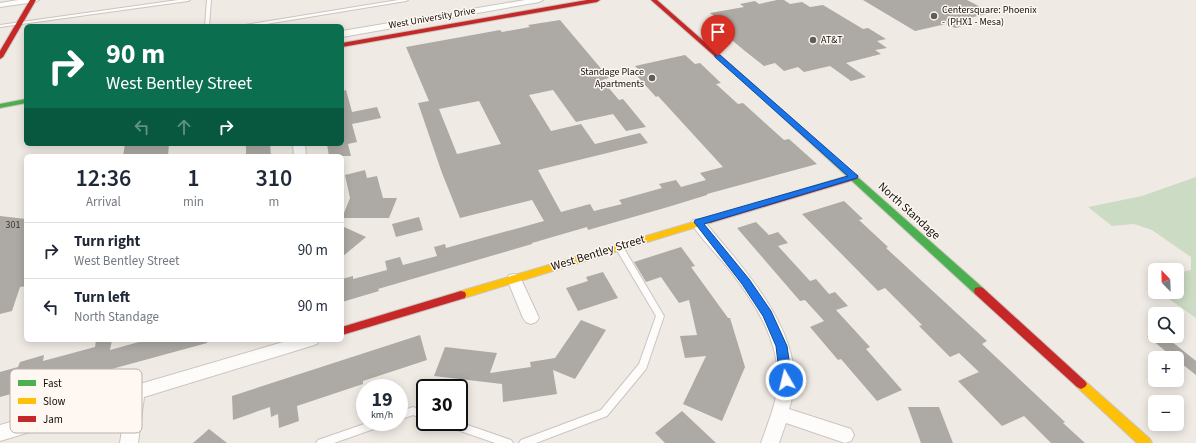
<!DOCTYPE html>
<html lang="en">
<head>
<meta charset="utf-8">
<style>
  :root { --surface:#fff; --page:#f6f6f7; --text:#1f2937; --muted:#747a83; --line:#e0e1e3 }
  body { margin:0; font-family:"Source Sans 3",sans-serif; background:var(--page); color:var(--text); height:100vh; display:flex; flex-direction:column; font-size:15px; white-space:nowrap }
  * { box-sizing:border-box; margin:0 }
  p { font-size:13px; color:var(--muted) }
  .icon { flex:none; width:22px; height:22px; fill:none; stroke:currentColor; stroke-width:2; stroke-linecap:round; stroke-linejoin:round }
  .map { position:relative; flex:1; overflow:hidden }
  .panel { position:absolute; left:24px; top:154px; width:320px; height:188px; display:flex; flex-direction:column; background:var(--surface); border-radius:6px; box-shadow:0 2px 10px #0003 }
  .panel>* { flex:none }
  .hud { position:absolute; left:24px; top:24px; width:320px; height:122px; border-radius:6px; box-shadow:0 2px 10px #0003; background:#0b6e4f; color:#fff; overflow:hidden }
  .needle { width:26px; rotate:337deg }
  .tools { position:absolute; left:1148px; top:263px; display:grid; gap:8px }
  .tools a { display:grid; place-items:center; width:36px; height:36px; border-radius:6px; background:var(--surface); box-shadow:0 2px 10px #0003; font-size:20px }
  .speed { position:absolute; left:356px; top:379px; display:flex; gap:8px; font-size:20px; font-weight:700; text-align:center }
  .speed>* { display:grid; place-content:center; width:52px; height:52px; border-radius:50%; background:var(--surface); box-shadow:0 2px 10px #0003; line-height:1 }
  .speed small { font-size:10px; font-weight:400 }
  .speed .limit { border:2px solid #111; border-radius:6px; background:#fff; color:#111 }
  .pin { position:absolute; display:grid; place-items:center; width:34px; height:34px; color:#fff; margin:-41px -17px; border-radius:50% 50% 50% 0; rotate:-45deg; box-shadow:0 0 4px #0007 }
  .pin .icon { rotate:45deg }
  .me { position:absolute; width:44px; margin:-22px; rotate:352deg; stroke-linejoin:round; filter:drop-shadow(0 0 3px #0008) }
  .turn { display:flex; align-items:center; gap:14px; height:84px; padding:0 16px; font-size:18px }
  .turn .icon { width:52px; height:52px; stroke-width:2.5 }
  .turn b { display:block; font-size:28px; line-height:34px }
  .lanes { display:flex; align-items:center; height:38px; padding:0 16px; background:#0003; justify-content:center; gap:20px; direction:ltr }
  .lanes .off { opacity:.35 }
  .eta { display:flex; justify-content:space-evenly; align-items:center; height:68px; text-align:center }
  .eta b { font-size:24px; font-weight:600; line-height:28px }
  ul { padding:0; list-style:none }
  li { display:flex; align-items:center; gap:12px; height:56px; padding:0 16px; border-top:1px solid var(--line) }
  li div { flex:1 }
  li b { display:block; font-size:15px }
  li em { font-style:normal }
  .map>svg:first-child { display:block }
</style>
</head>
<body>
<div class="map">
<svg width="1196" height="443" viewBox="0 0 1196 443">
  <rect width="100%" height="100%" fill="#f0eae4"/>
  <!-- green -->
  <path fill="#ccdbc4" d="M1196,177V318L1159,292H1177V273L1191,270V257L1152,230L1134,224L1112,226L1088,207L1142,196Z"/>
  <!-- building -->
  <g fill="#ada9a4" fill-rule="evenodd">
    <path d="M777,0H784L790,4L802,2L810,7L823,5L863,29L868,28L886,39L877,41L887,48L875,50L881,54L846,63L866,77L851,81L830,66L804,72L798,67L784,71L775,63L764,66L745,51L716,27L725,25L710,13L744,7L740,4L755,1L759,4Z"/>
    <path d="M863,0H967L992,13L964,19L974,24L955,28L946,24L915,31Z"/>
    <path d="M560,20L609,78L602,80L619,100L623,99L646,127L626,131L613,114L576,122L553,90L529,95L551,131L581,124L595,144L640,133L648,143L538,170L561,212L590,204L594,211L622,204L619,200L662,188L659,184L676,180L681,187L706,180L700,173L723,167L658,96L656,97L637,76L643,75L635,66L685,55L695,64L700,63L721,83L716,84L738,104L743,103L784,140L789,139L817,164L707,194V195L668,207L588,230L587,227L532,243V244L378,289L379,291L342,302V279L353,276V279L387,270L385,261L400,257L403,265L437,256L434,247L445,244L446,248L544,221L532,200L460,218L442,173L418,103L429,101L406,47L500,30L502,32L530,27L528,25ZM479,101L501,144L457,154L439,109Z"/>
    <path d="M346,90L352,112L377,107L381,118L352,124L357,142L348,144L351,156H329L327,144H342V91Z"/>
    <path d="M125,144H169L168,156H123Z"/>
    <path d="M246,144H270L271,156H246Z"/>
    <path d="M365,170L367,178L377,176L383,198H397L389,218H342L350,198L345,175Z"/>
    <path d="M844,201L863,219L859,220L888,247L886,248L987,341L982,344L1065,422L1063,423L1085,443H1051L1024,416L1002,426L958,381L979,372L959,353L950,357L919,326L922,325L885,288L878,291L802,214Z"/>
    <path d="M0,216L26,219V286L20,287L12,311L0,314Z"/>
    <path d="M419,217L423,230L396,237L392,224Z"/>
    <path d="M756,222L769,235L778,232L788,243L778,246L810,281L816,279L829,294L835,292L848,306L836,310L870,347L866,349L902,390L877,401L841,359L838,360L810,327L824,321L805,300L800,301L737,228Z"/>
    <path d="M342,226L366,237L342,257Z"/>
    <path d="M681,247L695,266L691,267L728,318H730L745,367L722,421L683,404L706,356L685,358L680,336L697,335L689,300L679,303L661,277L646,282L634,262Z"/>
    <path d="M603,272L618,298L578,311L566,288L588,281L586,277Z"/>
    <path d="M581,320L606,330L575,379L553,370L557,394L503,402L502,384L434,376L445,347L497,353L490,373L531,367L530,362L555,358Z"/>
    <path d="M420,335L427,360L363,381V384L297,406L299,421L279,428L278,414L271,417L270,407L233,420L232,396Z"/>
    <path d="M1147,336H1164L1176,345L1196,361V375L1177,360V358H1174Z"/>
    <path d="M96,340H112L110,350L146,340H207V343L75,379L76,376L0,397V372L18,367L20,362L44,355L43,361L95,347Z"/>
    <path d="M908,407H939L953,443H921Z"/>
    <path d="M682,411L716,443H665L655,433Z"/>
    <path d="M209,429L227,443H193Z"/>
  </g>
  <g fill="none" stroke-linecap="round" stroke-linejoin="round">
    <!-- lane casing -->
    <g stroke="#cac5c0" stroke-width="2">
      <g id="lane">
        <path d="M178,0H190L188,1L0,27V25Z"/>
        <path d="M207,0H211L209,26H205Z"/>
        <path d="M398,0H408L406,1L254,26H243L245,25Z"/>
        <path d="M619,244L622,245L664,316L646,369L607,416L536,443H519L521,440L601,410L639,364L656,316L615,247Z"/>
        <path d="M413,407L425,411V419L413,415L399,420V412Z"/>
        <path d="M370,422H387L385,425L334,443H316L318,440Z"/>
        <path d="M441,422H459L511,440L513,443H495L443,425Z"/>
      </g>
    </g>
    <!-- street casing -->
    <g stroke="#cac5c0" stroke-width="2">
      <g id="street">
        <path d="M18,0H39L35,2L0,7V3Z"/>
        <path d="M525,0H543L539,2L342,37V31Z"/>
        <path d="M293,144H305L306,156H294Z"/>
        <path d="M698,219L703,220C738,262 796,323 794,381C794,390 792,400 789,409L851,429L854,435L851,441L845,443L786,423L779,443H761C768,423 777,402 778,381C779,339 753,300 728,268C716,253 701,239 691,223L693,220Z"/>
        <path d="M514,274L519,275L521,279L539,318L536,322L531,324L526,322L523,318L507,279L509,275Z"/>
        <path d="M290,340H319L317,344L311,346L144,397L138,443H120L126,403L0,441V425Z"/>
      </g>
    </g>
    <!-- fast casing -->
    <g stroke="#cac5c0" stroke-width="2">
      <g id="fast">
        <path d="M756,88L758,89L983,288L984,291L983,294H975L754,91L752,90Z"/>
        <path d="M26,99V103L0,108V104Z"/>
      </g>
    </g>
    <!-- slow casing -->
    <g stroke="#cac5c0" stroke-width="2">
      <g id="slow">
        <path d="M710,217L714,220L713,222L461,299L457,298L456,295L457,292L461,291Z"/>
        <path d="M1081,379L1085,381L1150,439L1152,443H1137L1077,387L1075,384L1077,381Z"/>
      </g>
    </g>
    <!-- jam casing -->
    <g stroke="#cac5c0" stroke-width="2">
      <g id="jam">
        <path d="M30,0H36L3,57L0,59V51Z"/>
        <path d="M587,0H600L597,2L342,47V43Z"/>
        <path d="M651,0H657L758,89V91H754Z"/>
        <path d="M854,174L857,175L858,177L857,179L710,223L706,220L707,218Z"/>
        <path d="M979,287L983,288L1085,381L1087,384L1085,387L1081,389L1077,387L975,294L974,291L975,288Z"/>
        <path d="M461,291L465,292L466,295L465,298L342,335V327Z"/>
      </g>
    </g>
    <!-- lane -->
    <use href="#lane" fill="#fdfcfb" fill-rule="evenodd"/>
    <!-- street -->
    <use href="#street" fill="#fdfcfb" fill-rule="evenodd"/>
    <!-- fast -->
    <use href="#fast" fill="#4caf50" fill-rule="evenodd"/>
    <!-- slow -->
    <use href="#slow" fill="#ffc107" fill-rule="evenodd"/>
    <!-- jam -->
    <use href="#jam" fill="#c62828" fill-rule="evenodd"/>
  </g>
  <!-- route -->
  <path fill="#1a73e8" stroke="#114b97" d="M715,55H720L858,176L857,178L704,224L749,279L771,311L787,346L792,380L790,384L786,385L782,384L780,380L776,346L763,316L742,284L694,222L695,220L848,176L715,57Z"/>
  <!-- markers -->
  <g fill="#605c57" stroke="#fff7f1" stroke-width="1.5">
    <circle cx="934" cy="16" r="4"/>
    <circle cx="813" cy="40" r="4"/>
    <circle cx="652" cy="78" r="4"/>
  </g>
  <g text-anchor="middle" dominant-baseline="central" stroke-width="3" stroke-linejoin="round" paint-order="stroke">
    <!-- far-poi labels -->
    <g font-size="10" fill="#130f0b" stroke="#fff7f1" text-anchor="start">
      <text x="942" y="10">Centersquare: Phoenix<tspan x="942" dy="12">- (PHX1 - Mesa)</tspan></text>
      <text x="821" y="40">AT&amp;T</text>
      <text x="644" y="72" text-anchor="end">Standage Place<tspan x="644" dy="12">Apartments</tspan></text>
    </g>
    <!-- far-street labels -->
    <g font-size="10" fill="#130f0b" stroke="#fff7f1">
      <text transform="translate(432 18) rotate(-10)">West University Drive</text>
    </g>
    <!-- number labels -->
    <g font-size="10" fill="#3a3631">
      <text x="13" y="225">301</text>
    </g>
    <!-- street labels -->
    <g font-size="12" fill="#130f0b" stroke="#fff7f1">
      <text transform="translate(909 211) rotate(42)">North Standage</text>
      <text transform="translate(598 253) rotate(-17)">West Bentley Street</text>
    </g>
  </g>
  <!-- legend -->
  <rect x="10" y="369" width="132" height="64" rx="6" fill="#fff7f1" stroke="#b8b1ac" stroke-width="1"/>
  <rect x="18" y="380" width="18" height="6" fill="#4caf50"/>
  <rect x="18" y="398" width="18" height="6" fill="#ffc107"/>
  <rect x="18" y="416" width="18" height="6" fill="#c62828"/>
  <g font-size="11" fill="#130f0b">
    <text x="43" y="387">Fast</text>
    <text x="43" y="405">Slow</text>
    <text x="43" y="423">Jam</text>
  </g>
</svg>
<div class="tools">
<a><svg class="needle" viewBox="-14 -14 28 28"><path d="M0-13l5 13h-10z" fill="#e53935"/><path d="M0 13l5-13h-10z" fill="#747a83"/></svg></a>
<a><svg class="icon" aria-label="search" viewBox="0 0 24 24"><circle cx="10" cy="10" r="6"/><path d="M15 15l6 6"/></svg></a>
<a>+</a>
<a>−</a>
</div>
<div class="speed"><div>19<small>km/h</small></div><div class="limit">30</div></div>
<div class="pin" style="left:718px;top:56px;background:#d93025"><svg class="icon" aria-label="arrive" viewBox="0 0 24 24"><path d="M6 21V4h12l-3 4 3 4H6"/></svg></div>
<svg class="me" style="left:786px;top:380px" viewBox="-20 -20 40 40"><circle r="17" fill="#1a73e8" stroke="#fff" stroke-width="3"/><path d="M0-11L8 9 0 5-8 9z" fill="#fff"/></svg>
<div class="hud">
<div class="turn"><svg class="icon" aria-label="right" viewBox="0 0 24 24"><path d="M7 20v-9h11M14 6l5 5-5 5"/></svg><div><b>90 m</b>West Bentley Street</div></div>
<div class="lanes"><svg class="icon off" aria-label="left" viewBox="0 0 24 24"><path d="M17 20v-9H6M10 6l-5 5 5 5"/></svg><svg class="icon off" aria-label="ahead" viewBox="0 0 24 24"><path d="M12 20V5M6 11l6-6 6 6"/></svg><svg class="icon" aria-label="right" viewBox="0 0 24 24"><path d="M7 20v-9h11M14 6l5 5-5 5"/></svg></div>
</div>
<section class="panel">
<div class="eta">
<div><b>12:36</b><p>Arrival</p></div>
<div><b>1</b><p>min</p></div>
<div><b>310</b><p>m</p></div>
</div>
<ul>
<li><svg class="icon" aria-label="right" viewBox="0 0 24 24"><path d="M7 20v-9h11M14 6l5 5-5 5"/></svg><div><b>Turn right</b><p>West Bentley Street</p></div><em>90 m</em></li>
<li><svg class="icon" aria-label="left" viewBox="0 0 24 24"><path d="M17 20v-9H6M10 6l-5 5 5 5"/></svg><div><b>Turn left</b><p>North Standage</p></div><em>90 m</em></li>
</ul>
</section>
</div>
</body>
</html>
